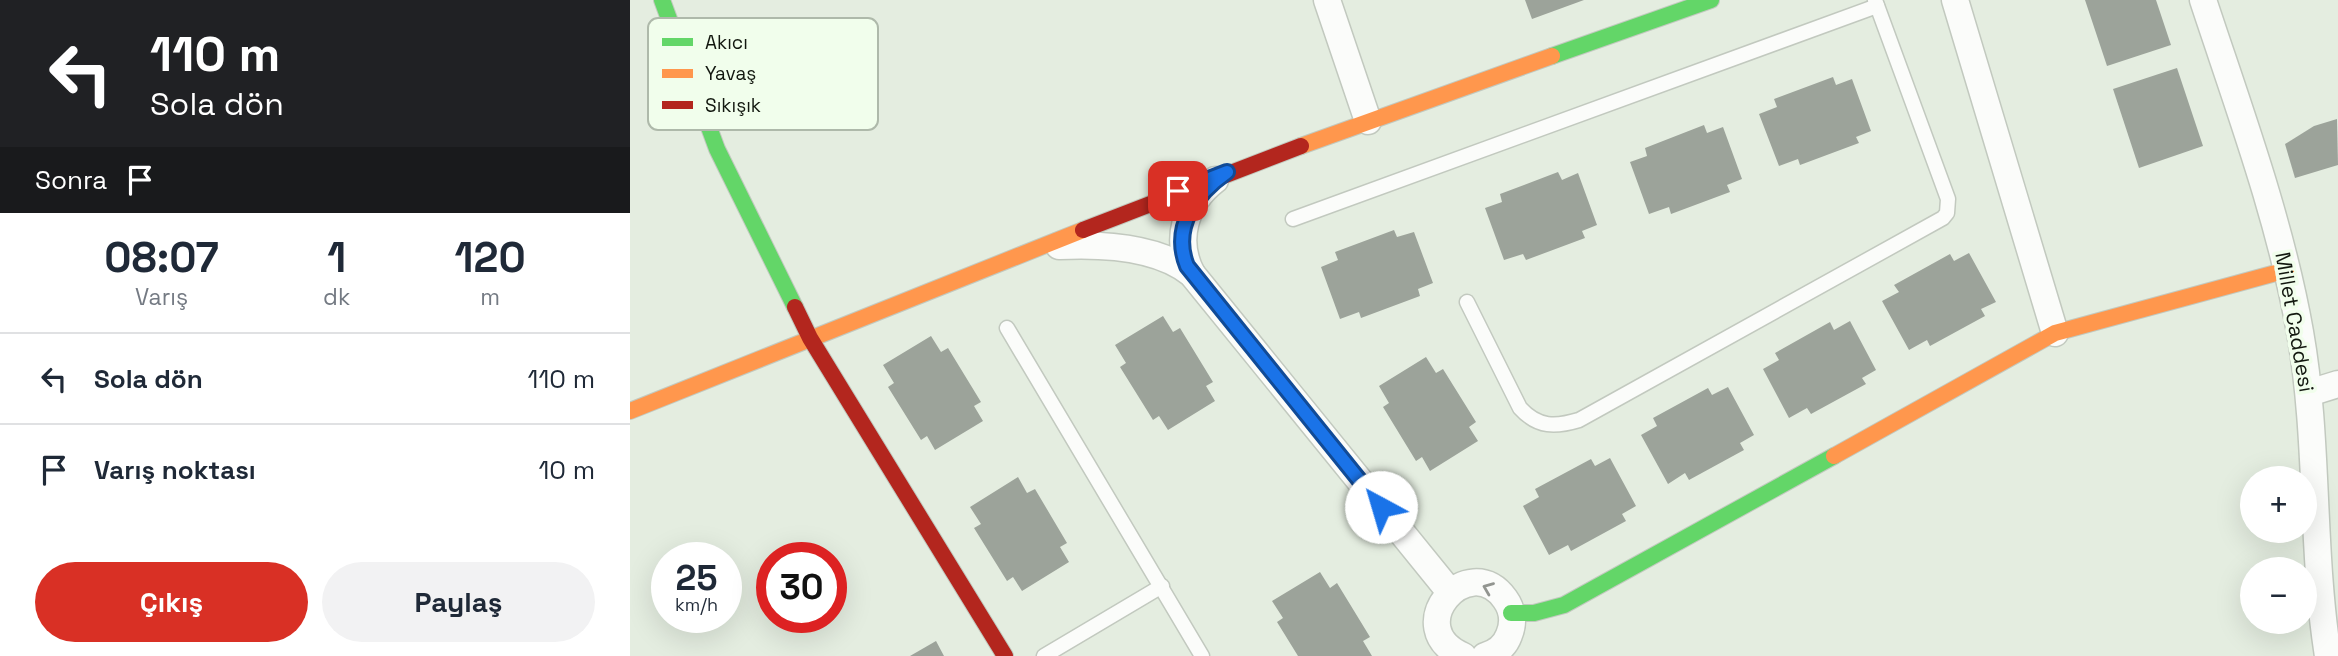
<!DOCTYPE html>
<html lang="tr">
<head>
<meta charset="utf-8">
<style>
  :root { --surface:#fff; --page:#f2f2f3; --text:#1f2937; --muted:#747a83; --line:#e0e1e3; --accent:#d93025 }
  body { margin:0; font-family:"Space Grotesk",sans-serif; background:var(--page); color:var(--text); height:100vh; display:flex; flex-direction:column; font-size:26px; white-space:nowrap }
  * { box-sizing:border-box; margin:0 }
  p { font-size:23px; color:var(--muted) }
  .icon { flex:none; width:38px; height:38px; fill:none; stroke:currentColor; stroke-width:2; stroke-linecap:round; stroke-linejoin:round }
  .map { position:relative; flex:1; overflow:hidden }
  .sheet { display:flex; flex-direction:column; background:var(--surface); width:630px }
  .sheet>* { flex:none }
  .guide { background:#202124; color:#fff; overflow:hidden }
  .fabs { position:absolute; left:1610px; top:466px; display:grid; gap:14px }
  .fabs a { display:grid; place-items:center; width:77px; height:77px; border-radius:50%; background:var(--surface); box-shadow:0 7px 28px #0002; font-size:35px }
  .speed { position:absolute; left:21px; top:542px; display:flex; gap:14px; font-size:35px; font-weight:700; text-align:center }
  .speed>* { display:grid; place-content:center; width:91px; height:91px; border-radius:50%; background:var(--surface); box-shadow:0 7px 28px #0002; line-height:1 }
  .speed small { font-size:18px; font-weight:400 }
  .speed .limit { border:10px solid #d22; background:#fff; color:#111 }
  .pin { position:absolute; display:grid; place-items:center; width:60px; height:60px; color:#fff; margin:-30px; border-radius:14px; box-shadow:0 4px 10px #0006 }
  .me { position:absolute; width:77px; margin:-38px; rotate:321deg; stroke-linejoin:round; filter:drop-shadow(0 0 5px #0008) }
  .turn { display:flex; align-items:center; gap:24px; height:147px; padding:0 35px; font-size:32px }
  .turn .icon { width:91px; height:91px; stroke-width:2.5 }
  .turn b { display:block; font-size:49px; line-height:60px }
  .then { display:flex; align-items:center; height:66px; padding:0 35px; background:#0003; gap:14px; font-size:26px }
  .eta { display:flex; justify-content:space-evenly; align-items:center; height:119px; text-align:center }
  .eta b { font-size:42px; font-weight:700; line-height:49px }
  .primary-button { display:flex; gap:14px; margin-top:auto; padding:14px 35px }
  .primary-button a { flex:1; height:80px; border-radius:42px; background:var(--accent); color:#fff; font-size:28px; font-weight:700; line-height:80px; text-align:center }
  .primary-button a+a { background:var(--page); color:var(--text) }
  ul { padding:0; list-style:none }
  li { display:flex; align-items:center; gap:21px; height:91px; padding:0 35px; border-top:2px solid var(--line) }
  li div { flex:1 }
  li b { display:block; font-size:26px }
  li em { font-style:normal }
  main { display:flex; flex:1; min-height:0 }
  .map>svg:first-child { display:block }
</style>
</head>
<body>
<main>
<section class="sheet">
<div class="guide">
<div class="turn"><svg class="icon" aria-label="left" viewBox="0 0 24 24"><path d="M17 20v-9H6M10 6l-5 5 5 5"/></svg><div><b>110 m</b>Sola dön</div></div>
<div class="then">Sonra<svg class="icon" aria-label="arrive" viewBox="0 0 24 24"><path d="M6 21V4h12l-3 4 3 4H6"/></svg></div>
</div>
<div class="eta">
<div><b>08:07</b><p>Varış</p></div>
<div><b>1</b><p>dk</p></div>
<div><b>120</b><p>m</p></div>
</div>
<ul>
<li><svg class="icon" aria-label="left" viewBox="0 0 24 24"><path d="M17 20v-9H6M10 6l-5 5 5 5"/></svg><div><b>Sola dön</b></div><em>110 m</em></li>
<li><svg class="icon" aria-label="arrive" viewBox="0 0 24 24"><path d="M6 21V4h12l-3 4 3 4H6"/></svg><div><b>Varış noktası</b></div><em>10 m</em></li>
</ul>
<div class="primary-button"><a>Çıkış</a><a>Paylaş</a></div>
</section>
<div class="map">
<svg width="1708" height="656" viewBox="0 0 1708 656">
  <rect width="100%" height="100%" fill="#e4ede0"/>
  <!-- building -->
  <g fill="#9ca39a">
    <path d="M895,0H954L902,19Z"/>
    <path d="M1455,0H1526L1541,45L1477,66Z"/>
    <path d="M1547,68L1573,146L1509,168L1483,89Z"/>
    <path d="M1203,77L1206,85L1222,79L1241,131L1226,137L1229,143L1170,165L1168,159L1149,166L1129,114L1147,107L1144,99Z"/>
    <path d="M1707,119L1708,165L1665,178L1655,144L1684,126Z"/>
    <path d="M1074,125L1077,133L1093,127L1112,179L1097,185L1100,192L1041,214L1039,207L1019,214L1000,162L1017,156L1015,148Z"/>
    <path d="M928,172L932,180L948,173L967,225L952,231L955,238L896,260L893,254L874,260L855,208L872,202L870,194Z"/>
    <path d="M764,230L767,237L784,232L803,283L788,289L790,296L731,318L729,312L710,319L691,267L708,260L705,252Z"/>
    <path d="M1339,253L1366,302L1351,309L1355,316L1300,346L1297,340L1279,350L1252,301L1269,292L1264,285L1320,254L1324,261Z"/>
    <path d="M533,316L543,332L550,328L583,382L576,386L585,401L538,430L529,416L523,420L490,367L496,363L485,345Z"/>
    <path d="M1220,321L1246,370L1232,378L1236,384L1181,414L1177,408L1159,418L1133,369L1149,360L1145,353L1200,322L1204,330Z"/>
    <path d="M301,336L311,352L318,348L351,402L344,406L353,421L305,450L297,436L291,440L258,387L264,383L253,365Z"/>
    <path d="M796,357L806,373L813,369L846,422L839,427L848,441L800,471L792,457L786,461L753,407L759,403L749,386Z"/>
    <path d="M1098,387L1124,435L1110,443L1114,450L1059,480L1055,473L1038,484L1011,435L1027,426L1023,418L1078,388L1082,395Z"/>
    <path d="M980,458L1006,506L992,514L996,521L941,551L938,545L919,555L893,506L909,497L905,489L961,459L965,466Z"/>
    <path d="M388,477L397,493L405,489L437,543L430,547L439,562L392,591L383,577L377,581L344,528L351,524L340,507Z"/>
    <path d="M690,572L700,588L707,583L740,637L733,641L742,656H668L647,622L653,618L642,601Z"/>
    <path d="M306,641L314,656H280Z"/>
  </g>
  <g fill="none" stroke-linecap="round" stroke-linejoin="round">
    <!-- lane casing -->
    <g stroke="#c2c9bf" stroke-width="17">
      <g id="lane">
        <path d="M663,219L1247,6"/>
        <path d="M837,302L890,408C908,428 926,427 949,420L1313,218L1317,213L1318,199L1245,0"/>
        <path d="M377,328L572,656"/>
        <path d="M414,656L532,586"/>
      </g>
    </g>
    <!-- street casing -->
    <g stroke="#c2c9bf" stroke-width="29">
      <g id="street">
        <path d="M697,0L738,121"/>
        <path d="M1325,0L1425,333"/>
        <path d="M1573,0C1609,109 1650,219 1670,332C1689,439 1681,549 1698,656"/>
        <path d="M429,246C471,244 528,246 562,274L820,592"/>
        <path d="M562,274C544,240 555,203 585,180"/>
        <path d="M1679,393L1708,384"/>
        <path d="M833,656C769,628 838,548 875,599C883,610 884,623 879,635C875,646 866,653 855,656"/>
      </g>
    </g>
    <!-- fast casing -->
    <g stroke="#c2c9bf" stroke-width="18">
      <g id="fast">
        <path d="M32,0L87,149L165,307"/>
        <path d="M922,56L1081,0"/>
        <path d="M881,613H904L934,605L1204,456"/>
      </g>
    </g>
    <!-- slow casing -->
    <g stroke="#c2c9bf" stroke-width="18">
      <g id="slow">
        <path d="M671,146L922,56"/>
        <path d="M0,411L453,230"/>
        <path d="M1204,456L1425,333L1657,270"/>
      </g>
    </g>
    <!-- jam casing -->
    <g stroke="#c2c9bf" stroke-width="18">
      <g id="jam">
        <path d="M453,230L671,146"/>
        <path d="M165,307L180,338L375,656"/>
      </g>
    </g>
    <!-- lane -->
    <use href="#lane" stroke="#fbfcfa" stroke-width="14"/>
    <!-- street -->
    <use href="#street" stroke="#fbfcfa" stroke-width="26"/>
    <!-- fast -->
    <use href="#fast" stroke="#63d668" stroke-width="16"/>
    <!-- slow -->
    <use href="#slow" stroke="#ff974d" stroke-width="16"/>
    <!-- jam -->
    <use href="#jam" stroke="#b3261e" stroke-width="16"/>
  </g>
  <!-- one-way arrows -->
  <defs><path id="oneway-chevron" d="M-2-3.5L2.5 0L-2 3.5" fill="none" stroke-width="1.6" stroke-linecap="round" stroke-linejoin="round" transform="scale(1.75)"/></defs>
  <use stroke="#929590" href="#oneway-chevron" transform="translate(858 588) rotate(-158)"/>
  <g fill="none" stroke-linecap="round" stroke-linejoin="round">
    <!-- route casing -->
    <g stroke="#114b97" stroke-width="18">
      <path id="route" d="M548,191L597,172C567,193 541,226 557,266L751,507"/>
    </g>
    <!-- route -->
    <use href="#route" stroke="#1a73e8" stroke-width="12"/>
  </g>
  <g text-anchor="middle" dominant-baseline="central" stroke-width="7" stroke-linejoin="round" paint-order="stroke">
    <!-- street labels -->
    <g font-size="21" fill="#12170f" stroke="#f1feec">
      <text transform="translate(1665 322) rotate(80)">Millet Caddesi</text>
    </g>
  </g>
  <!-- legend -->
  <rect x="18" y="18" width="230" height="112" rx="10" fill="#f1feec" stroke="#aeb9aa" stroke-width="2"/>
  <rect x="32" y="38" width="31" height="8" fill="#63d668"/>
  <rect x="32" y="69" width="31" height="9" fill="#ff974d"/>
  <rect x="32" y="101" width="31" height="8" fill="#b3261e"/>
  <g font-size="19" fill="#12170f">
    <text x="75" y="49">Akıcı</text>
    <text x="75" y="80">Yavaş</text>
    <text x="75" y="112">Sıkışık</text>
  </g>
</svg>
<div class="fabs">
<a>+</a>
<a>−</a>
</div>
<div class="speed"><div>25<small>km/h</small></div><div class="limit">30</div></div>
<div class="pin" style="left:548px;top:191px;background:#d93025"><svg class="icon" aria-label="arrive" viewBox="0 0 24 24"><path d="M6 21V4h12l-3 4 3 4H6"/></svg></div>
<svg class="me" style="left:751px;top:507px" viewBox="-20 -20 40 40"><circle r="19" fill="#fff"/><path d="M0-13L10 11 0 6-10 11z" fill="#1a73e8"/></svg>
</div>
</main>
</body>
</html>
